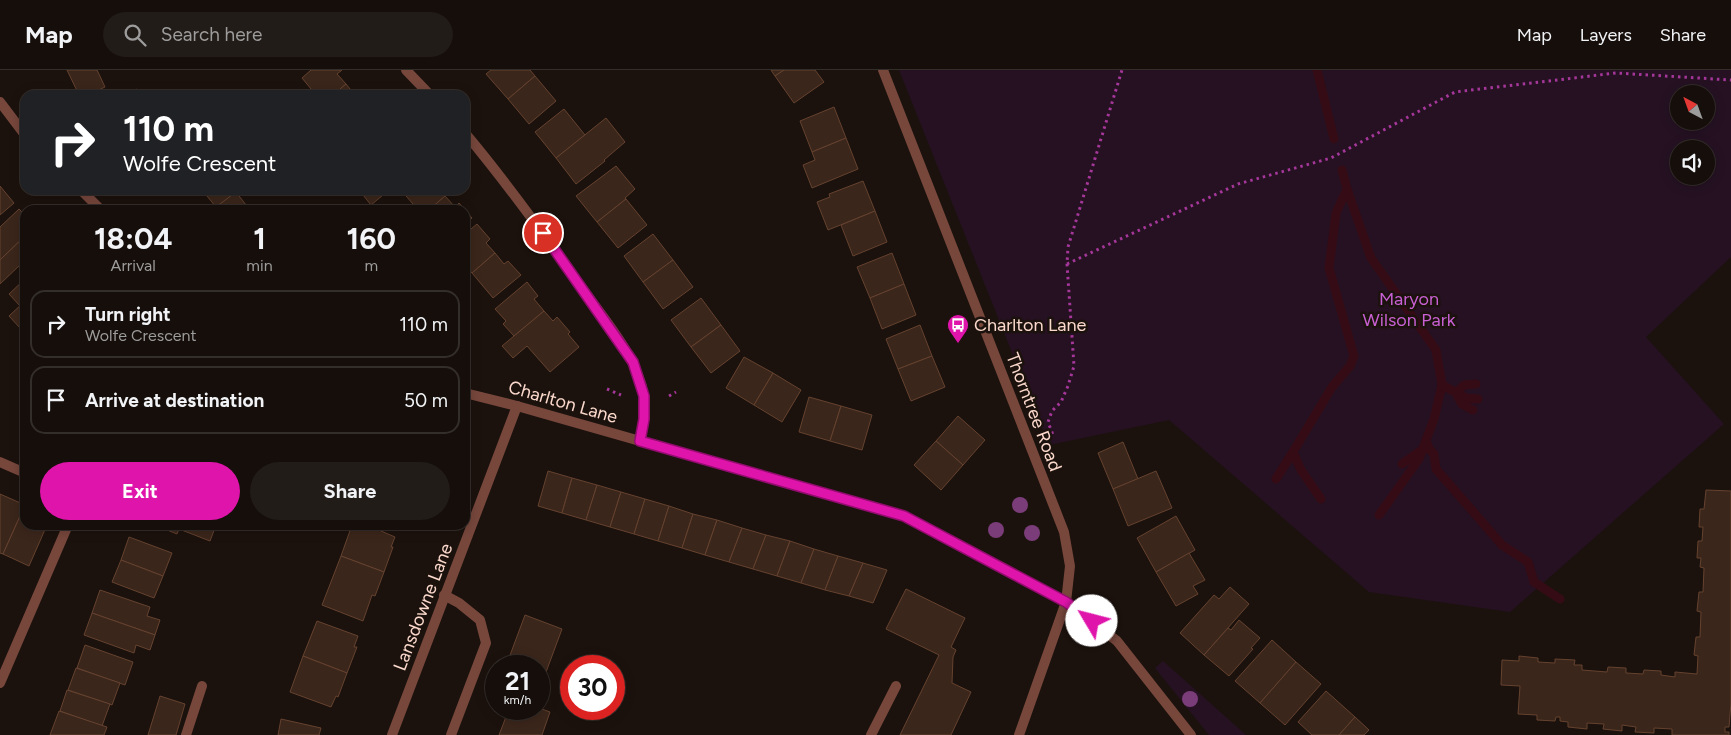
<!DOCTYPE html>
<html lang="en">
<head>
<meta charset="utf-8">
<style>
  :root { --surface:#150e0a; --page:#221c18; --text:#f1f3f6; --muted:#9d9c9c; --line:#342e2b; --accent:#df14aa }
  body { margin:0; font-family:Figtree,sans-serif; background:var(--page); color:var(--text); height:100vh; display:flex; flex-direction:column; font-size:19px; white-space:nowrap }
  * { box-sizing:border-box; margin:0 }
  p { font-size:16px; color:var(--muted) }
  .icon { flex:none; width:28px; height:28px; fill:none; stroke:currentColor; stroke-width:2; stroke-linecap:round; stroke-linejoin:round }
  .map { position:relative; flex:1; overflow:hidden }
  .side { position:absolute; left:20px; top:135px; width:450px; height:325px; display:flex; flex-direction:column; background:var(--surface); border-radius:15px; box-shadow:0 2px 12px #0003,0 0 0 1px var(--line) }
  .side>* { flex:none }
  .top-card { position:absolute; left:20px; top:20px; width:450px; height:105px; border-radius:15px; box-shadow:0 2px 12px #0003,0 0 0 1px var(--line); background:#202124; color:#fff; overflow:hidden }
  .needle { width:32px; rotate:319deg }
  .fabs { position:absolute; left:1670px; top:15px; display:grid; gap:10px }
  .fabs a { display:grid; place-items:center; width:45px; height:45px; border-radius:50%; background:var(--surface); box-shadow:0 2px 12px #0003,0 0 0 1px var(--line); font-size:25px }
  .speed { position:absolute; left:485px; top:585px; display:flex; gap:10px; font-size:25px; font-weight:700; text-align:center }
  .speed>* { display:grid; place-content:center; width:65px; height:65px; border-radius:50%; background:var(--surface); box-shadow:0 2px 12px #0003,0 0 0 1px var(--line); line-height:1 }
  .speed small { font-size:12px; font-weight:400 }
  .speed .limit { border:8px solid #d22; background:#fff; color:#111 }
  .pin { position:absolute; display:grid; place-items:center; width:42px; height:42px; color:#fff; margin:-21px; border:2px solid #fff; border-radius:50%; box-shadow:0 1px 5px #0007 }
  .me { position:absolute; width:55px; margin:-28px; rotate:307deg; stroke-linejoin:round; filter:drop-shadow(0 0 4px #0008) }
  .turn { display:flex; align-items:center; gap:18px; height:105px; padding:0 20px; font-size:22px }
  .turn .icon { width:65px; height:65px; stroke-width:2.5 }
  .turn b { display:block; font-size:35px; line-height:42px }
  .eta { display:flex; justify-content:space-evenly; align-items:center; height:85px; text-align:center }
  .eta b { font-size:30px; font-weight:700; line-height:35px }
  .cta { display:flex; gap:10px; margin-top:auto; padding:10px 20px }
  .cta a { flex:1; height:58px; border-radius:30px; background:var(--accent); color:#fff; font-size:20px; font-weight:700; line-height:58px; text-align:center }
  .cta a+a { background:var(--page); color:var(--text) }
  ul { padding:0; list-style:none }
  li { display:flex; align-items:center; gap:15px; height:68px; margin:0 10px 8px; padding:0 10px; border:2px solid var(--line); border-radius:15px }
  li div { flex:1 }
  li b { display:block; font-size:19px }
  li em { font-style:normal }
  header { display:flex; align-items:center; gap:30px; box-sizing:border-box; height:70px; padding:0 25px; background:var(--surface); border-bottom:1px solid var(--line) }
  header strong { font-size:24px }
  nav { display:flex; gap:28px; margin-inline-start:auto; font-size:18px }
  .search { width:350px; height:45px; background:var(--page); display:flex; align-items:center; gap:12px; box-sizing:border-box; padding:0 18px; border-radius:28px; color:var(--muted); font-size:19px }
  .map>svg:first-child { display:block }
</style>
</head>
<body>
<header>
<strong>Map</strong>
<div class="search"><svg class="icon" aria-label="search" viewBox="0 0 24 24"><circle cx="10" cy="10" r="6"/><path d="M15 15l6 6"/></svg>Search here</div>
<nav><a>Map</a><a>Layers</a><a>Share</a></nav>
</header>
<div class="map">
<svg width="1731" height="665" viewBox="0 0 1731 665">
  <rect width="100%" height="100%" fill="#1c120d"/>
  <!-- green -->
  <g fill="#251122" fill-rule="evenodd">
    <path d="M899,0H1731V187L1646,267L1724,354L1510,542L1369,522L1169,350L1049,375ZM1679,24H1706V51H1679ZM1679,79H1706V106H1679Z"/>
    <path d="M1163,591L1246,665H1209L1155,598Z"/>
  </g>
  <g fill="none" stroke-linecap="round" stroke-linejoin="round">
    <!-- stream -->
    <g stroke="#350c15" stroke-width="9">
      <path d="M1317,0L1334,69"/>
      <path d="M1347,119L1371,188L1436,280L1442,315L1434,349L1419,389L1379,445"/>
      <path d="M1442,315L1466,328L1478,329"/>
      <path d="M1473,340L1462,334L1456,323L1464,315L1476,314"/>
      <path d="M1426,370L1429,379L1434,384L1436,399L1502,475L1528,492L1534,512L1560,529"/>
      <path d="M1402,394L1422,380"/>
      <path d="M1276,409L1293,382"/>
      <path d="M1321,429L1301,400L1293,382L1332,317L1350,296L1354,286L1329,198L1336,143L1347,119L1342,100"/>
    </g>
  </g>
  <!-- building -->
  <g fill="#3b261b" stroke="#65422f">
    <path d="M67,0H97L105,17L88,25H79Z"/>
    <path d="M311,0H342L337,4L346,14L333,25H316L302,8Z"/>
    <path d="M491,0H530L535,6L508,29L486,4Z"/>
    <path d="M771,0H784L775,6Z"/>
    <path d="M784,0H815L824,12L794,33L775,6Z"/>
    <path d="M535,6L556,31L529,54L508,29Z"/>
    <path d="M346,14L355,25L360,21L363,25H333Z"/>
    <path d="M137,19L141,25H127Z"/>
    <path d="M834,37L846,68L812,82L800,51Z"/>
    <path d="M564,39L585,65L556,88L535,62Z"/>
    <path d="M606,48L625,72L604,90L605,91L576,114L556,88Z"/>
    <path d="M846,68L858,99L812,118L803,95L815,90L812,82Z"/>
    <path d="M616,96L635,119L625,128L626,129L597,152L576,126Z"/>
    <path d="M863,111L875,141L828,160L817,132L830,127L829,124Z"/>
    <path d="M0,116L14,133L0,145Z"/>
    <path d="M202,120H239L216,137Z"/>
    <path d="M359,120H389L371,135Z"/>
    <path d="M401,120H440L445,126L429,140H418Z"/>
    <path d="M236,122L250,140H217L216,137Z"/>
    <path d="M445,126L455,137L459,133L465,140H429Z"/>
    <path d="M626,129L647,155L618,178L597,152Z"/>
    <path d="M19,139L25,145V166L0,190V157Z"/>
    <path d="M465,140L472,148L465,154Z"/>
    <path d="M875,141L887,172L853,186L841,155Z"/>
    <path d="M477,154L490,169L486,173L495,183L472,203L465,195V164Z"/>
    <path d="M653,164L673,190L643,212L624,186Z"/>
    <path d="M25,166V197L21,194L0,214V190Z"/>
    <path d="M495,183L504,194L508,191L521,205L493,228L472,203Z"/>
    <path d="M892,183L904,214L870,228L857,197Z"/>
    <path d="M673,190L693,217L663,239L643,212Z"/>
    <path d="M25,209V231L20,236L9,224Z"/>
    <path d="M527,212L538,226L534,229L544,241L514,266L503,254L506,251L495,239Z"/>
    <path d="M904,214L916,245L882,259L870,228Z"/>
    <path d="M701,228L721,255L691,277L671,250Z"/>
    <path d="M25,231V253L20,258L9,246Z"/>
    <path d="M544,241L553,251L557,247L570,262L568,264L579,277L550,302L527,276L513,288L502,276Z"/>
    <path d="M721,255L740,281L711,303L691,277Z"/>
    <path d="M920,255L932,286L898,299L886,269Z"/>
    <path d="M932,286L945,317L911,331L898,299Z"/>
    <path d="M744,287L773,303L754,335L726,318Z"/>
    <path d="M773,303L801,320L782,352L754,335Z"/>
    <path d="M809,327L841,336L830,371L799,362Z"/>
    <path d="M841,336L872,345L862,380L830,371Z"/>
    <path d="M958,346L985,370L963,395L936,371Z"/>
    <path d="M936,371L963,395L941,420L914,395Z"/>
    <path d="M1123,372L1138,409L1113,419L1098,383Z"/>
    <path d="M548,401L572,408L562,443L538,436Z"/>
    <path d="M1156,401L1172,438L1128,456L1113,419Z"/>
    <path d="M572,408L597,415L586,450L562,443Z"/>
    <path d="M597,415L621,422L610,457L586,450Z"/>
    <path d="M1706,420L1731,421V633L1729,657H1725V662H1729V665H1672V659L1654,658V663L1635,662L1636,657L1622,655V661L1603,659L1604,654L1587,653V659L1568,657V652L1560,651V647H1556L1555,651L1537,650V645L1518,644L1520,616L1501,615L1502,590L1519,591V586L1538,588V592L1555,593V589L1575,590L1574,595H1582V600L1607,602L1608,597L1626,598V603L1643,604L1644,600L1661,601V605L1675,607V602L1697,604L1698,586L1694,585L1696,567H1700L1701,542L1697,541L1699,522H1703L1704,498L1700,497L1701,488H1697L1698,471H1702L1703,457H1699L1700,439H1704Z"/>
    <path d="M621,422L645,429L634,464L610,457Z"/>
    <path d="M0,424L25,435L3,484L0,483Z"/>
    <path d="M645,429L669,436L658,471L634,464Z"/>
    <path d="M25,435V455H47L29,496L3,484Z"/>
    <path d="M669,436L693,444L682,478L658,471Z"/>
    <path d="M693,444L717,450L705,485L682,478Z"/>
    <path d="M1176,446L1195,480L1156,502L1137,468Z"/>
    <path d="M717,450L742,458L729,492L705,485Z"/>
    <path d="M155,455H216L210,471L179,459L177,464Z"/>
    <path d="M352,455H383L381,461L395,467L391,477H393L384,502L341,486Z"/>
    <path d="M742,458L766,465L753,499L729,492Z"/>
    <path d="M766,465L790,471L777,506L753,499Z"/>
    <path d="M129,467L172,483L163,506L121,490Z"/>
    <path d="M790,471L814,479L801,513L777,506Z"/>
    <path d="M814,479L838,486L825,520L801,513Z"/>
    <path d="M1189,483L1205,510L1193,516L1198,524L1176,536L1156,502Z"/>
    <path d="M341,486L384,502L375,526L372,525L363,551L322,535Z"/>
    <path d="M838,486L863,493L849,526L825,520Z"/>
    <path d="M121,490L163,506L154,528L112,512Z"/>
    <path d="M863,493L887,500L873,533L849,526Z"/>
    <path d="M1230,517L1249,534L1204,585L1180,563L1214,525L1219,529Z"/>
    <path d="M906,519L965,548L951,577L956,580L953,587L952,613L971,622L951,665H900L939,585L886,559Z"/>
    <path d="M100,520L150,537L147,546L160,550L155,565L92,543Z"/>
    <path d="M92,543L155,565L150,580L136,575L134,583L84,565Z"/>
    <path d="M525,545L562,559L539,621V596H506Z"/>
    <path d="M1239,550L1260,568L1251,578L1253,579L1229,606L1204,585L1228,558L1231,560Z"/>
    <path d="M317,551L358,566L354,577H357L347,603L303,586Z"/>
    <path d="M1272,570L1296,592L1260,633L1235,611Z"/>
    <path d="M85,575L133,592L125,615L77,598Z"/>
    <path d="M303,586L347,603L338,627L336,626L331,637L290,622Z"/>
    <path d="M1296,592L1321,614L1285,655L1260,633Z"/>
    <path d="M76,598L120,613L112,635L68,620Z"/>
    <path d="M67,620L110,634L102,656L60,641Z"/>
    <path d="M1326,621L1355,647L1339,665H1312L1298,652Z"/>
    <path d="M160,626L185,634L176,665H148Z"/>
    <path d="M539,638L550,642L542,665H499L509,639Z"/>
    <path d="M59,641L107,657L104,665H50Z"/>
    <path d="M1355,647L1369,660L1364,665H1339Z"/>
    <path d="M281,649L321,658L319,665H278Z"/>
  </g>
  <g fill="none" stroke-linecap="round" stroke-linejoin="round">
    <!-- path -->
    <g stroke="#a43799" stroke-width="3" stroke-dasharray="2.5 4" stroke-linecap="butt">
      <path d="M1067,194L1238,114L1331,88L1455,22L1616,3L1731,10"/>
      <path d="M607,319L621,325"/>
      <path d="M669,326L676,322"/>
      <path d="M1048,367L1053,365L1048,352L1052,341L1061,332L1068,316L1074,296L1067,194L1068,177L1122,0"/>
    </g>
    <!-- service -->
    <g stroke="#77473c" stroke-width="10">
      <path d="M0,392L25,403"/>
      <path d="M186,665L202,616"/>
    </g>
    <!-- minor -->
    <g stroke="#77473c" stroke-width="10">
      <path d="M406,0L430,25"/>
      <path d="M883,0L1064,462L1070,496L1066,532L1019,665"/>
      <path d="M0,32L25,65"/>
      <path d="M465,63C508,114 546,167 584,221C606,251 638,289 644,326C646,341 642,357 640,371"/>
      <path d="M81,120L101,140"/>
      <path d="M465,323L517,336L904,446L1066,532L1117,571L1191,665"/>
      <path d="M444,525L459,533L480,550L486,573L451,665"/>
      <path d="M0,613L68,455"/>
      <path d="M392,665L517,336"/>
      <path d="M871,665L896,616"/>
    </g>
  </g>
  <!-- trees -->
  <g fill="#7b3d7a">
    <circle cx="1020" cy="435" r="8"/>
    <circle cx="996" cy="460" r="8"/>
    <circle cx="1032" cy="463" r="8"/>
    <circle cx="1190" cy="629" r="8"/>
  </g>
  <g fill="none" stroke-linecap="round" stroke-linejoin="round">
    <!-- route casing -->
    <g stroke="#910d6e" stroke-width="12">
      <path id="route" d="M543,163L633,292L644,326V349L640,371L904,446L1066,532L1092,551"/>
    </g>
    <!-- route -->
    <use href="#route" stroke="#df14aa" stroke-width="9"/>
  </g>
  <!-- icons -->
  <defs>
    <g id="bus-pin" transform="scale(1.125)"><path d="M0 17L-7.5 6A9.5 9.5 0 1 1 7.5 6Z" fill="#df14aa" stroke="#1c120d"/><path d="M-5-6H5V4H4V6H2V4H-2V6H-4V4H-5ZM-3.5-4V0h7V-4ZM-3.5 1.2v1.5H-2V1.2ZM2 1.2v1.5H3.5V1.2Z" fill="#fff"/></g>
  </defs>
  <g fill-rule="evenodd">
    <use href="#bus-pin" x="958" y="255"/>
  </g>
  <g text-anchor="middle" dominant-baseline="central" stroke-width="5" stroke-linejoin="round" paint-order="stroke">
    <!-- park labels -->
    <g font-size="18" fill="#c860d3" stroke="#1c120d">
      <text x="1409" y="229">Maryon<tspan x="1409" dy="21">Wilson Park</tspan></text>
    </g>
    <!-- poi labels -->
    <g font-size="18" fill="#fbd9cc" stroke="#1c120d" text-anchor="start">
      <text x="974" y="255">Charlton Lane</text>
    </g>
    <!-- street labels -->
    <g font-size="18" fill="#fbd9cc" stroke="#1c120d">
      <text transform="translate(563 332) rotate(16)">Charlton Lane</text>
      <text transform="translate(1034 342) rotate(69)">Thorntree Road</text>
      <text transform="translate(423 537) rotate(-69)">Lansdowne Lane</text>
    </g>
  </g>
</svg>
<div class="fabs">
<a><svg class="needle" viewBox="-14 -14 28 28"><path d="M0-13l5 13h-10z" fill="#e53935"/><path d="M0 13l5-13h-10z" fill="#9d9c9c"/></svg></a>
<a><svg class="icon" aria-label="sound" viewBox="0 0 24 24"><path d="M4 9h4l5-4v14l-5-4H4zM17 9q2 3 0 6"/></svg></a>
</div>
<div class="speed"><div>21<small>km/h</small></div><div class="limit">30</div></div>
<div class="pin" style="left:543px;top:163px;background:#d93025"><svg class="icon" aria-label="arrive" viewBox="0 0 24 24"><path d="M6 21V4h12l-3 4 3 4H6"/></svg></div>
<svg class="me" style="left:1092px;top:551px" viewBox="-20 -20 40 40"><circle r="19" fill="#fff"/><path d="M0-13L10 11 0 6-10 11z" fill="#df14aa"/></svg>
<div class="top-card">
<div class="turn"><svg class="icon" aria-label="right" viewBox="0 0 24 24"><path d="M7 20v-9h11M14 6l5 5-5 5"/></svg><div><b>110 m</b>Wolfe Crescent</div></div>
</div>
<section class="side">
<div class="eta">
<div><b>18:04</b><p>Arrival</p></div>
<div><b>1</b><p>min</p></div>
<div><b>160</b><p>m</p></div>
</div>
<ul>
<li><svg class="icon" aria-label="right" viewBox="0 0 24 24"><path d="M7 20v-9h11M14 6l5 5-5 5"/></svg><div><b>Turn right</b><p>Wolfe Crescent</p></div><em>110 m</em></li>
<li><svg class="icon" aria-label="arrive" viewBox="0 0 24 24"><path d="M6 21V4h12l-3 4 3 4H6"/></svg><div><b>Arrive at destination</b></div><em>50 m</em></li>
</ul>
<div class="cta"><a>Exit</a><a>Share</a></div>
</section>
</div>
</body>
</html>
